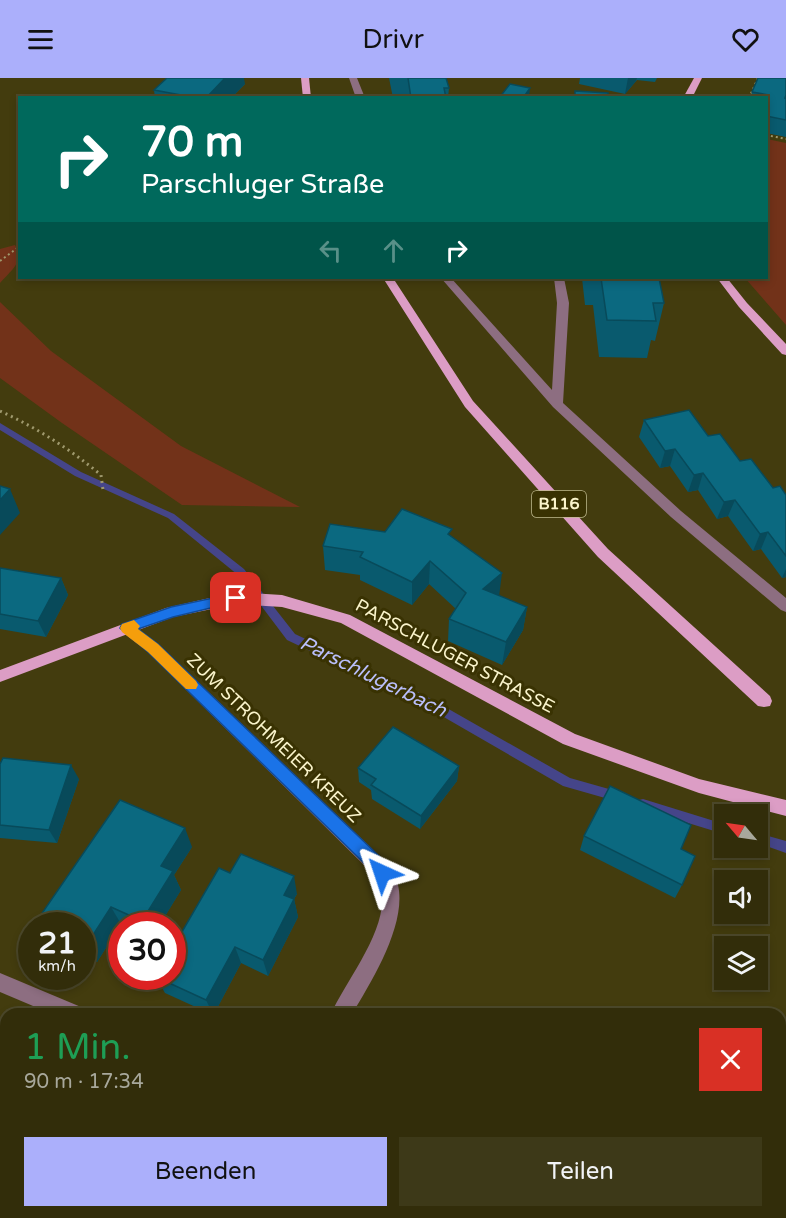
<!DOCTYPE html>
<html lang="de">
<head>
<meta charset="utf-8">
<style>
  :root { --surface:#322d0a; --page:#3d3918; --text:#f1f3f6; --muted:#a8a89c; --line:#4d492b; --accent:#abaffb }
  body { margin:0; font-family:"Varela Round",sans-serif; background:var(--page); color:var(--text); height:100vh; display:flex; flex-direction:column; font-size:22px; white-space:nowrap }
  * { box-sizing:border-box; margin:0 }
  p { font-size:20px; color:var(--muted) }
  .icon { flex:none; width:33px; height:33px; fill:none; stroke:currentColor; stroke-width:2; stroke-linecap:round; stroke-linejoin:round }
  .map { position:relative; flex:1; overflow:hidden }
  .drawer { position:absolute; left:0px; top:930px; width:786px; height:210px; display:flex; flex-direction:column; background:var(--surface); border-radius:18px 18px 0 0; box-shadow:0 3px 9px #0003,0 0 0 2px var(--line) }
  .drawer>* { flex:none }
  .guide { position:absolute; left:18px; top:18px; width:750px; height:183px; border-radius:0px; box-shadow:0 3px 9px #0003,0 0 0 2px var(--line); background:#00695c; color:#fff; overflow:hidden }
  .needle { width:39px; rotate:299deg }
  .buttons { position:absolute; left:714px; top:726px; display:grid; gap:12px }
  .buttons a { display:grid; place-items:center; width:54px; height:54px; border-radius:0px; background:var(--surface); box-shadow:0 3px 9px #0003,0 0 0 2px var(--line); font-size:30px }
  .speed { position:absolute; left:18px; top:834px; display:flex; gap:12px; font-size:30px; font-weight:700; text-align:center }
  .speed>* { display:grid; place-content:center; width:78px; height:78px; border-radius:50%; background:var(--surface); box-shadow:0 3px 9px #0003,0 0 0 2px var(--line); line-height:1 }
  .speed small { font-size:15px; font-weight:400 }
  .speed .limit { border:9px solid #d22; background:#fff; color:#111 }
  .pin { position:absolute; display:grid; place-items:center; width:51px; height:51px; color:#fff; margin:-26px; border-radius:12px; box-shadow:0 3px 9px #0006 }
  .me { position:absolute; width:66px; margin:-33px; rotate:318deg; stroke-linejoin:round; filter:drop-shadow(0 0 4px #0008) }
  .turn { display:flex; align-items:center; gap:21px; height:126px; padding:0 24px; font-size:27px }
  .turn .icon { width:78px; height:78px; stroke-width:2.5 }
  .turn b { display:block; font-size:42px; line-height:51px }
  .lanes { display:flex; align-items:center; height:57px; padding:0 24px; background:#0003; justify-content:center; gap:30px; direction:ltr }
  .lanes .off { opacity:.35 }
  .round { display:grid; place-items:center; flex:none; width:63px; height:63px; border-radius:0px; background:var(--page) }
  .head { display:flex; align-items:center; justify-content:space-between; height:102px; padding:0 24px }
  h1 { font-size:36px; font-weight:600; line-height:45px; color:#1e9e55 }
  .primary-button { display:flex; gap:12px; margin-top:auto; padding:12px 24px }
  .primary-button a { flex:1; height:69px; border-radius:0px; background:var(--accent); color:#111; font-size:24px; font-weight:600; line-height:69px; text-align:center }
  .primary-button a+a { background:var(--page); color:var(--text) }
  header { display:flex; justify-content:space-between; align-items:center; height:78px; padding:0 24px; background:var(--accent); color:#111; font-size:27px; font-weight:600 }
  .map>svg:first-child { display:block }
</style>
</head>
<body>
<header><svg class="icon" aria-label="menu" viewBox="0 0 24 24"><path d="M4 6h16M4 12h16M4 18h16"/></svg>Drivr<svg class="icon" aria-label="heart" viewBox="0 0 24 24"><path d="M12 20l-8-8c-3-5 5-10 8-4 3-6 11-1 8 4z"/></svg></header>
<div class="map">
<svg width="786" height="1140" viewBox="0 0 786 1140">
  <rect width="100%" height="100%" fill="#433c0e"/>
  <!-- green -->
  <g fill="#723219">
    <path d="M767,61L786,65V247L745,200H766Z"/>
    <path d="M15,167C25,184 11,192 0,205V171Z"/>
    <path d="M0,224L51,273L181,368L300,429L182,427L62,345L0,300Z"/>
  </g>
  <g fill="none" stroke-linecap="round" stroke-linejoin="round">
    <!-- stream -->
    <g fill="#454589" fill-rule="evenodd">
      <path d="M0,345L81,394L174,436L244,491L295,556L424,617L570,700L623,715L625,719L623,723L619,724L563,708L416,623L287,562L238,497L168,440L75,398L0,352Z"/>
      <path d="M643,721L724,746V756L639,730L637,726L639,722Z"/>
      <path d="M758,755L786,763V775L758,765Z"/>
    </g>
    <!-- path-far1 -->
    <g stroke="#9f996d" stroke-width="2" stroke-dasharray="2 3" stroke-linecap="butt">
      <path d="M749,20L758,0"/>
      <path d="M766,57L786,61"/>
      <path d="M0,183L20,168"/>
    </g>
    <!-- path -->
    <path stroke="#9f996d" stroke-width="3" stroke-dasharray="2 4" stroke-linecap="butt" d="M0,333C37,350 70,371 101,397L103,412"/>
    <!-- minor -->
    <g fill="#8d6e81" fill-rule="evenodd">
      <path d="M349,0H357L365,20H356Z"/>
      <path d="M441,200H451L552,312L557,225L554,200H564L569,225L563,325L681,433L786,520V534L781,532L671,439L553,329Z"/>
      <path d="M127,544L158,566L380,779C387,787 395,796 398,807C407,846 372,903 352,936H331C345,903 395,844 379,806C377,800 372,795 368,791L148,574L122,554L120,550L122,546Z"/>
      <path d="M0,895L81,929L84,936H52L0,914Z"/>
      <path d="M218,1134H240L237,1140H215Z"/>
    </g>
    <!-- major -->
    <g fill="#dc9dc5" fill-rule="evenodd">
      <path d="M301,0H309L311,20H303Z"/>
      <path d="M694,0H702L692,20H683Z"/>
      <path d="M383,200H393L473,323L608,471L770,618L772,623L770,628L764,629L758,628L598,479L465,329Z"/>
      <path d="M717,200H727L747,225L786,266V277L782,276L739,229Z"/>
      <path d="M236,514L282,517L350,537L575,656L699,701L786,722V738L699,715L563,666L341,545L282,529L236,526L173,539L0,604V592L166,530Z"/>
    </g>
  </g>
  <!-- wall -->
  <g fill="#095a6e">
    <path d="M389,0H446L449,10L448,20H393Z"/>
    <path d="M580,0H657L655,4L637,2L625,16L579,6Z"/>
    <path d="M786,0V59L766,55V20H751L752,14Z"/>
    <path d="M245,6L231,20H155L154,12Z"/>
    <path d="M582,200H659L664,225L655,263L651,262L647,280L599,279L593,227H585Z"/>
    <path d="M644,342L708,358L773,410L786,417V499L782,500L761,471L753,473L728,438L717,441L698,412L688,414L670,388L660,390L639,359Z"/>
    <path d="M385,454L451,459L499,518L527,529L523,552L502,587L448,563L449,541L456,531L429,506L412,527L360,502V497L325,492L323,468Z"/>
    <path d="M0,490L61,500L68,517L46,559L0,551Z"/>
    <path d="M0,686L79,701L57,765L0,760Z"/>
    <path d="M459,688L457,703L420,751L372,721L371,712L359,704L358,690Z"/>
    <path d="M584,758L681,771L682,807L675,820L580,772Z"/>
    <path d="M192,769L174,797L181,812L159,848H124L121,846L97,884L82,877V848H39L36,844Z"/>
    <path d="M230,795L297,816L294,821L298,839L268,898L241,885L214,936H211L165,915L156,899Z"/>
  </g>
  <!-- shaded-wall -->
  <g fill="#084a5a">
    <path d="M225,0H244L245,6L231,20H206Z"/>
    <path d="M628,0H637L636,3L625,16Z"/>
    <path d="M530,10L529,20H523Z"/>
    <path d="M675,371L670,388L660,390L665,373Z"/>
    <path d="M703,395L698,412L688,414L694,397Z"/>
    <path d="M10,411L20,435L0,457V422Z"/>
    <path d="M735,422L728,438L717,441L724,424Z"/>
    <path d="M768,454L761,471L753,473L760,456Z"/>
    <path d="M430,483L429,506L412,527V504Z"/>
    <path d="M786,491V499L782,500Z"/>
    <path d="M502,495L499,519L483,511Z"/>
    <path d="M61,500L68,517L46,559L38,543Z"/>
    <path d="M527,529L523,552L502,587L506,564Z"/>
    <path d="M71,687L79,701L57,765L49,752Z"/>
    <path d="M459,688L457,703L420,751L421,738Z"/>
    <path d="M185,750L192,769L174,797L181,812L159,848H145L142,843L161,788Z"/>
    <path d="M294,798L297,816L294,821L298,839L268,898L263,882L284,817Z"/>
    <path d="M111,829L121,846L97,884L86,868Z"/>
    <path d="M235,869L241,885L214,936H213L206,922Z"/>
  </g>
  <!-- building -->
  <g fill="#0b6980" stroke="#084a5a" stroke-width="1.5">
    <path d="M167,0H225L206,20H197L154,12Z"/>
    <path d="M408,0H446L449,10H444L446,20H411Z"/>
    <path d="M758,0H786V17L785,20H786V42L766,38V25L769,17L752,14Z"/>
    <path d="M510,6L530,10L523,20H499Z"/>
    <path d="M575,13L608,15V20H575Z"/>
    <path d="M601,200H659L664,225H653L656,243L607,242Z"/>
    <path d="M689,332L708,358L720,356L740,383L751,381L773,410L780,408L786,417V478L768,454L760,456L735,422L724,424L703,395L694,397L675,371L665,373L644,342Z"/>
    <path d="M0,408L10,411L0,422Z"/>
    <path d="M402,431L452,451L448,456L502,495L483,511L527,529L506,564L449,541L466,515L430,483L412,504L360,479L363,474L323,468L330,446L385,454Z"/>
    <path d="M0,490L61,500L38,543L0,536Z"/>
    <path d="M393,649L459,688L421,738L371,707L376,701L358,690Z"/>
    <path d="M3,680L71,687L49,752L0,747V686Z"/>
    <path d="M610,708L691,747L681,771L695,778L682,807L584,758Z"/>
    <path d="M120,722L185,750L161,788L173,793L142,843L111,829L86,868L82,866V848H43L36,844Z"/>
    <path d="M241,776L294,798L284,817L294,821L263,882L235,869L206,922L156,899L157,898H172V871L219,790L230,795Z"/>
  </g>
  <!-- route -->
  <path fill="#1a73e8" stroke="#114b97" stroke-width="1.5" d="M236,515L242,520L240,523L173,539L138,551L158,566L380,779L390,795L387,800L382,802L376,800L369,790L148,574L120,550L122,546L171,529Z"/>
  <!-- slow -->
  <path fill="#f59e0b" d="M134,542L140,548L138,551L158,566L196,603L198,607L196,611H186L148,574L122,554L120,550L122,546Z"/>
  <g text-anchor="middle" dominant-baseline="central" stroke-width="6" stroke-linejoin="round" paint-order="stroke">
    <!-- shield labels -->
    <rect fill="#393202" stroke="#c0ba8f" stroke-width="1.5" x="532" y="413" width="54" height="26" rx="4.5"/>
    <g font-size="16" font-weight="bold" fill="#faf4cb">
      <text x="559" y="426">B116</text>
    </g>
    <!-- street labels -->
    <g font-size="18" fill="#faf4cb" stroke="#393202">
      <text transform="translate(455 578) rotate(28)">PARSCHLUGER STRASSE</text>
      <text transform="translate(274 660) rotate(44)">ZUM STROHMEIER KREUZ</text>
    </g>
    <!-- water labels -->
    <g font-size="20" font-style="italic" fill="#b9befa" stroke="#393202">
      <text transform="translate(373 599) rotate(26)">Parschlugerbach</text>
    </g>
  </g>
</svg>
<div class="buttons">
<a><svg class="needle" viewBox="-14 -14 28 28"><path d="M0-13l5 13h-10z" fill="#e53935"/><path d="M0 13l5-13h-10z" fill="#a8a89c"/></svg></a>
<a><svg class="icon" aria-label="sound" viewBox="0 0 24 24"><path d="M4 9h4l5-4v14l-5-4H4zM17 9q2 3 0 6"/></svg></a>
<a><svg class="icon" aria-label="layers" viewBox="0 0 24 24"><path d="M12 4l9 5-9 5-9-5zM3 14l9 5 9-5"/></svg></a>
</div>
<div class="speed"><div>21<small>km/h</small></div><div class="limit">30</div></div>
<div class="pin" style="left:236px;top:520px;background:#d93025"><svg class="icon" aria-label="arrive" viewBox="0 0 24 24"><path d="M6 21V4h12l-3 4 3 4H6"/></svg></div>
<svg class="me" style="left:382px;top:795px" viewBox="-20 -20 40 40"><path d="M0-17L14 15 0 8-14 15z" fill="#1a73e8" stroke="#fff" stroke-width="4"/></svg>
<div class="guide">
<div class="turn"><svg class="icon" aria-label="right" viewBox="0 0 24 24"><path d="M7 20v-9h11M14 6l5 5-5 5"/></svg><div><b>70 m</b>Parschluger Straße</div></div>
<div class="lanes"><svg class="icon off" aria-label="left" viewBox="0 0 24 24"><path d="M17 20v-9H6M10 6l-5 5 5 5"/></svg><svg class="icon off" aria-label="ahead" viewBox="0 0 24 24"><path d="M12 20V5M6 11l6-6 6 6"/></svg><svg class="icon" aria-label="right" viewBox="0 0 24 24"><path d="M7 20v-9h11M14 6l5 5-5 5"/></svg></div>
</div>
<section class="drawer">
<div class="head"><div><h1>1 Min.</h1><p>90 m · 17:34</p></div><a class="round" style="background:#d93025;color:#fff"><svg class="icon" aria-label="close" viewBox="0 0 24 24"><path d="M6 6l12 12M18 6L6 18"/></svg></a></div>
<div class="primary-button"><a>Beenden</a><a>Teilen</a></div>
</section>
</div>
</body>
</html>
